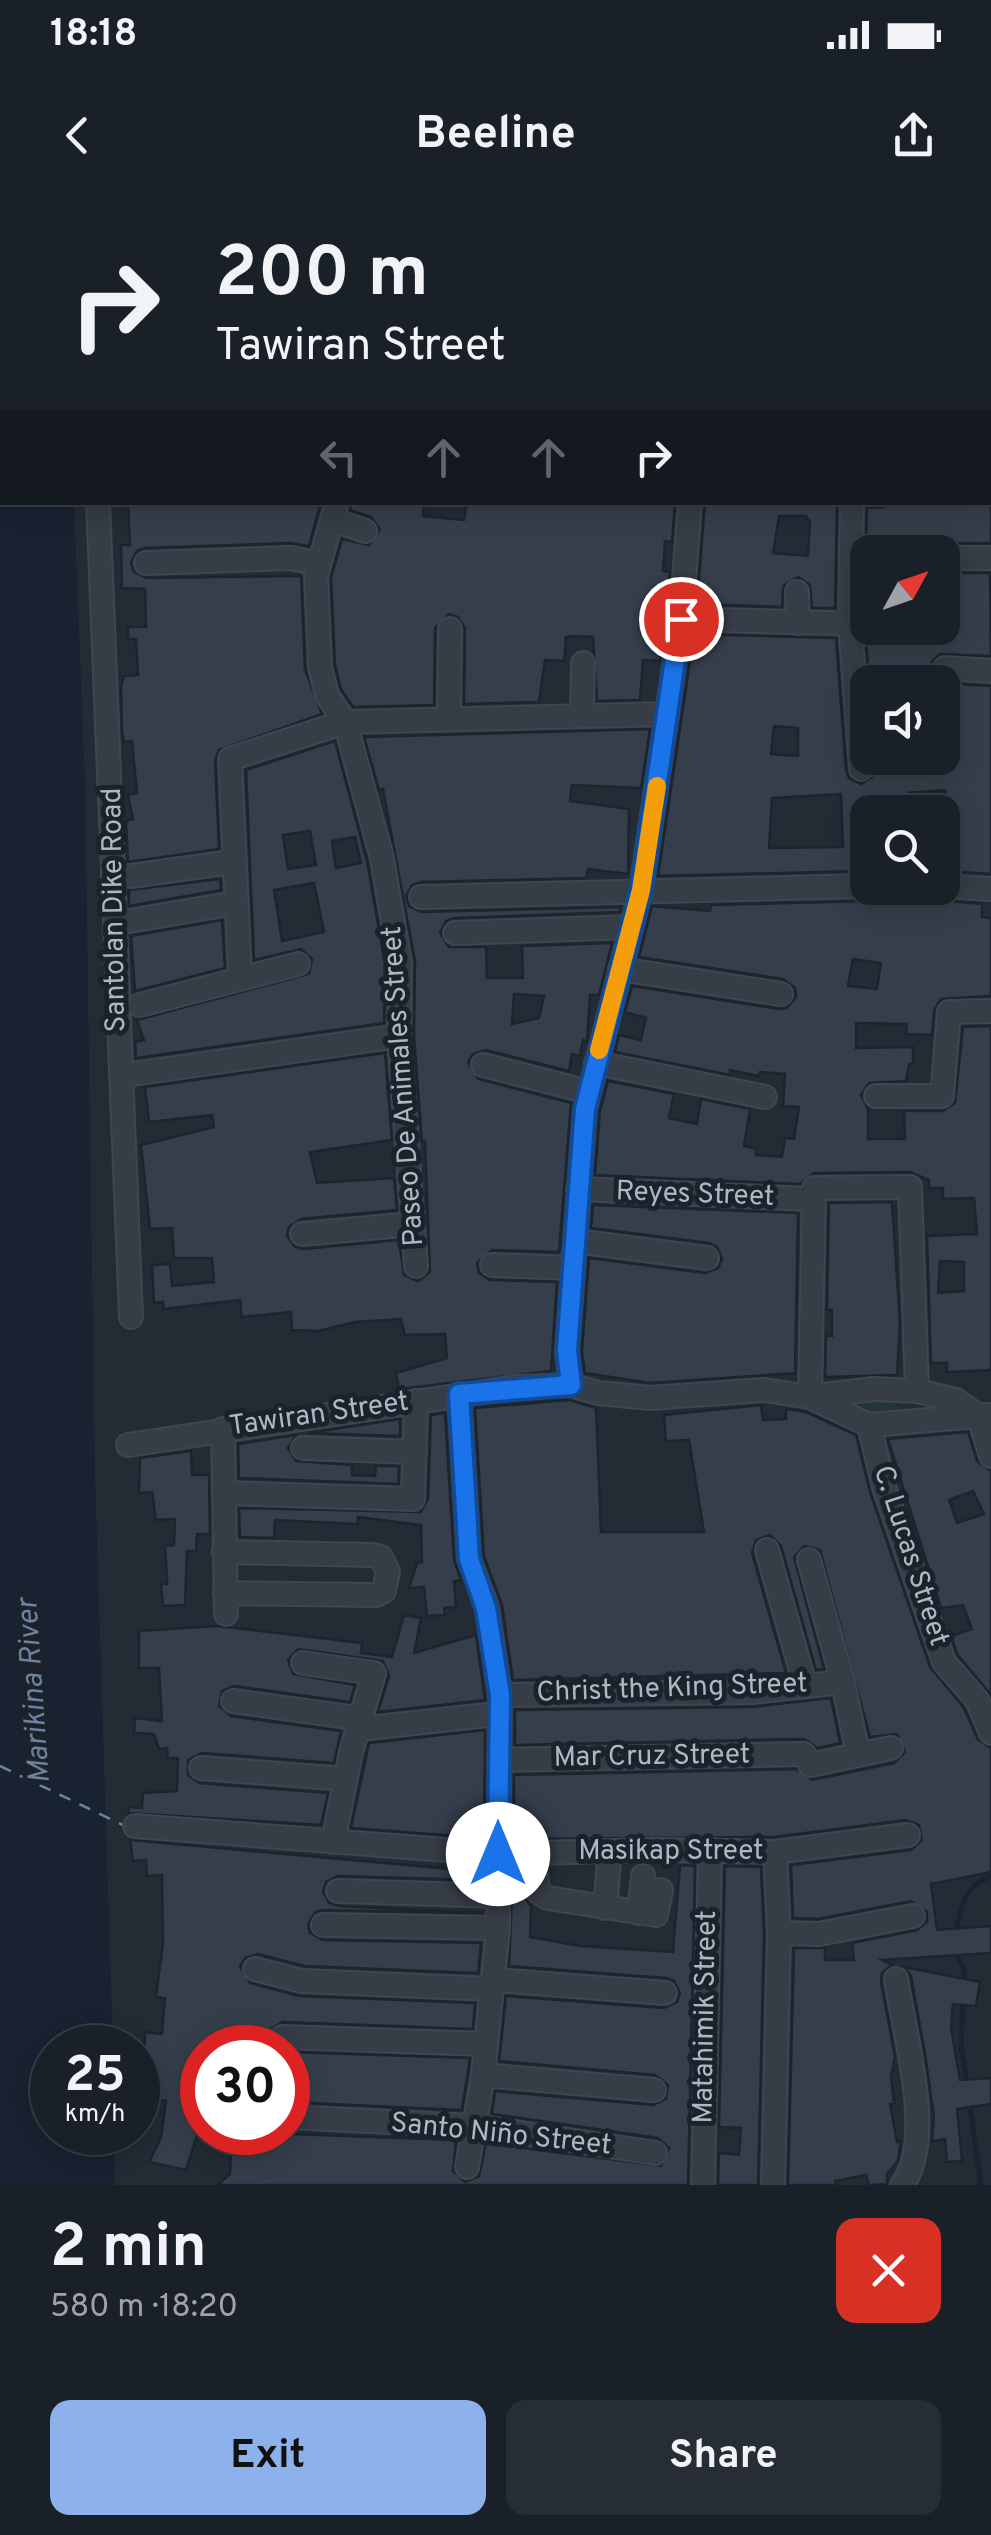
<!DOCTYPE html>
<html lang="en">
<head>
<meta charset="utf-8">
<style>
  :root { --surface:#1a2028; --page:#272d34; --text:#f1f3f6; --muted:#9fa3a8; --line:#383e45; --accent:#8db1eb }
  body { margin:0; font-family:Overpass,sans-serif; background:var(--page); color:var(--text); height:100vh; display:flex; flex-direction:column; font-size:38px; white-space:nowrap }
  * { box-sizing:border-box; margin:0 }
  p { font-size:32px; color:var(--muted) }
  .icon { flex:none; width:55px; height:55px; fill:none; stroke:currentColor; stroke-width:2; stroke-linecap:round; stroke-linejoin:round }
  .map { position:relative; height:1985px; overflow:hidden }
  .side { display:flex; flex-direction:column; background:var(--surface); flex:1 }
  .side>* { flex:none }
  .hud { position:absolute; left:0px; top:0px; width:992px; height:305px; box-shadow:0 5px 25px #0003,0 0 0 2px var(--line); background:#1a2028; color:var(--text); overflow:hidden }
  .needle { width:65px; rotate:50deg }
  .fabs { position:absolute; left:850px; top:335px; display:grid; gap:20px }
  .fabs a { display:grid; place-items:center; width:110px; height:110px; border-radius:20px; background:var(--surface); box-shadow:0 5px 25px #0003,0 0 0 2px var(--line); font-size:50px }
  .speed { position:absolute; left:30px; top:1825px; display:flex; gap:20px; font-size:50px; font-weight:700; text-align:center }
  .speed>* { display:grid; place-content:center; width:130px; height:130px; border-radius:50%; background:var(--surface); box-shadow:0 5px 25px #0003,0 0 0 2px var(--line); line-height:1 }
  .speed small { font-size:25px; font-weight:400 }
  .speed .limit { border:15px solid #d22; background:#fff; color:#111 }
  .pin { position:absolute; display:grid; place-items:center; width:85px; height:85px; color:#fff; margin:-42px; border:5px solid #fff; border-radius:50%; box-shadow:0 2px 10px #0007 }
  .me { position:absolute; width:110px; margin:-55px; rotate:0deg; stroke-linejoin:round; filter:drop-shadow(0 0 8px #0008) }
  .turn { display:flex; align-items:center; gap:35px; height:210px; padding:0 50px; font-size:45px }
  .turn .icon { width:130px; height:130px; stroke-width:2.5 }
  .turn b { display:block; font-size:70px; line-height:85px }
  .lanes { display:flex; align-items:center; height:95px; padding:0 50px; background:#0003; justify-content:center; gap:50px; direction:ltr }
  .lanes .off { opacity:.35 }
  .round { display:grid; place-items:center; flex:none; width:105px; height:105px; border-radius:20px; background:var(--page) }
  .headline { display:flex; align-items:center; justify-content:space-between; height:170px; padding:0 50px }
  h1 { font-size:60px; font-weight:700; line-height:75px }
  .primary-button { display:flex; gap:20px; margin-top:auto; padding:20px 50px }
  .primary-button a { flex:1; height:115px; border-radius:20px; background:var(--accent); color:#111; font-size:40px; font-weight:700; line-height:115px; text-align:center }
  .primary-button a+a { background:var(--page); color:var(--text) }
  .status { display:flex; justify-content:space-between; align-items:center; height:70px; padding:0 50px; background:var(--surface); direction:ltr }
  .status svg { height:28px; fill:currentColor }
  header { display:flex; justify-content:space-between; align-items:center; height:130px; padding:0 50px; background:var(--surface); font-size:45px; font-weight:700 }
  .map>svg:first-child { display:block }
</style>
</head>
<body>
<div class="status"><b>18:18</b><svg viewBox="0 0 49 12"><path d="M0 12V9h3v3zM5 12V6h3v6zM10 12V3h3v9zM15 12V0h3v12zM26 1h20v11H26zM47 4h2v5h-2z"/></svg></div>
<header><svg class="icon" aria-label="back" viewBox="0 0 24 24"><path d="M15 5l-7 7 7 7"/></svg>Beeline<svg class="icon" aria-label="share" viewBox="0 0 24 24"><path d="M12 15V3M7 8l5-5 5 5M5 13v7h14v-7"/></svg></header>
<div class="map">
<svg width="991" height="1985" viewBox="0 0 991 1985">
  <rect width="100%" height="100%" fill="#232b35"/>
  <!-- green -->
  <path fill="#253436" d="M840,1197L889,1201L903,1209L889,1216L852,1212Z"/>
  <!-- water -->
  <path fill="#182231" d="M0,0H62L2,2V302L74,303L85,585L95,1279L113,1847L52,1848V1932L115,1933V1985H0Z"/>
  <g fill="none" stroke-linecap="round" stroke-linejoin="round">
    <!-- stream -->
    <g stroke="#182231" stroke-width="5">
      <path d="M956,1733C961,1706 964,1686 991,1676"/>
      <path d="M955,1753L964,1769V1785"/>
      <path d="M963,1801L961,1846L967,1884"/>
      <path d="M969,1900L981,1985"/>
    </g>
    <!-- ferry -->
    <path stroke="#6d829e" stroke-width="2.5" stroke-dasharray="12 10" stroke-linecap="butt" d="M0,1566L123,1625"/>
  </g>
  <!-- building -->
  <g fill="#353f4c" stroke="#1d242d" stroke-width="2.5" fill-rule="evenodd">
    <path d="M128,302H321L309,346L290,343L145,348L137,351L131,363L134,372L147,378L301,376L305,470L322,514L219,550L215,560L219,649L128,662L126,621L133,619L128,595L137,593L132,541L124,542L122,531L121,487L124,476L138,475L136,439H128V427H146L145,389L122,388L121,345H130Z"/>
    <path d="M352,302H424L423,316L464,320L467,302H675L672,342L665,341L663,371L670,372L660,461L643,460L640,500L597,501L593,437L571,436L566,437L564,461L545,460L539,502L464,504L465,428L458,417L449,414L435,428L434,505L353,507L341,489L335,465L331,378L342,339L369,345L380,329L371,317L350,310Z"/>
    <path d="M705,302H837L835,408H812L810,385L798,377L783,386L782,407L697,404ZM779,316H806L810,322L808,356L773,353Z"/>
    <path d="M884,302H991V343H941L928,352H868L865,409L867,308L884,307Z"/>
    <path d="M942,373H990L991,456L940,454L931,463L926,482H869L866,439L876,437L882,428H942Z"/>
    <path d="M694,434L836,438L846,570L849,578L861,584L874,576L875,558H942V541L953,537L958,528L953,513L942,508V497L956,484L991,486V674L944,671L945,590L908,593L909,612H868V642L857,643V671L658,676ZM774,526L798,528V556L771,554ZM841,594L843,647L769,648L772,598Z"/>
    <path d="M650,529L641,588L572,585L570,601L629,609L628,674L588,669L586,678L421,682L412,685L406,696L409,706L421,712L621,707L620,712L454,718L446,721L440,733L449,747H486L487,778H523L522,746L612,743L599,795H590L587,841L583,840L580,856L572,854L569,871L486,850L473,854L468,862L478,879L571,903L559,1052L492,1050L477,1063L479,1073L490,1080L557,1082L551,1171L399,1189L396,1173L447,1158L445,1134L405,1135L401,1119L355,1122L318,1131L292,1130L291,1112L242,1117L240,1100L164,1109L163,1102L154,1103L152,1065L170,1064L172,1086L214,1082L212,1058H174L172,1028L150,1029L141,945L214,927L212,915L149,922L145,887L385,853L392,940L310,952L317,983L394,978L397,1010L301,1019L289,1027L287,1036L295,1047L303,1049L399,1040L404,1075L418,1081L430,1072L425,941H422L414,836L415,761L383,589L379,590L364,537ZM514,794L544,796L539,818L512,824Z"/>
    <path d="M335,541L367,661L385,764L384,823L136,858L135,842L144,840L137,820L309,774L312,759L301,749L254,760L246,570ZM310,631L316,665L288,669L283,635ZM355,637L361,663L336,668L332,641ZM314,683L324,732L282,741L274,690Z"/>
    <path d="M220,679L221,690L129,706V690Z"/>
    <path d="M880,695L982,704V717L991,718V796L941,799L934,810L932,835L906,834L907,824L856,823V848L913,847V864H909L906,881L869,883L861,895L868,909V939H905L904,911H943L955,903L963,827L991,826V1170L947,1172V1163H931L927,1036L977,1034L974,998L943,999V988H929V980L910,972L814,973L800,984L595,975L600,911L608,881L674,894L669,918L697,924L701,899L750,909L744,946L756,949V955L782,957L785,938L794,939L799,907L783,906L785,874L760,872L759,876L730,870V875L615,852L619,835L641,840L646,818L625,812L632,786L779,809L787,808L796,797L795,788L783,779L639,757L652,706L710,711L711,705L868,701ZM853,759L881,763L877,789L848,786ZM940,1061L964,1062V1091L938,1093Z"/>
    <path d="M222,720L225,768L135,791L131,736Z"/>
    <path d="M892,1002L900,1123L897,1175L825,1177L826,1136H832V1110H827L829,1003Z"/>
    <path d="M593,1005L798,1013L795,1173L650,1183L585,1173L582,1151L589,1058L705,1073L718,1068L722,1059L717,1047L709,1043L591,1028Z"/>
    <path d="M569,1200L596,1208L601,1332H704L689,1240L666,1241L664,1215L761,1205L763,1220L786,1219V1209L806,1212L856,1235L870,1292L930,1467L964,1508L978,1540L991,1548V1672L931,1684L937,1730L991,1726V1753L882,1760L892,1765L882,1773L881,1782L895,1857L891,1877L894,1903L890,1904L897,1942L901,1941L898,1961L887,1974V1984L869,1985L866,1975L835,1981L836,1985H788L794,1748H825V1760H854L852,1743L917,1730L927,1722V1712L911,1701L818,1719L793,1718L791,1665L911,1650L922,1640L919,1625L906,1620L774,1637L514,1639V1575L796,1569L812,1580L894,1563L905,1552L897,1534L870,1537L820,1350L804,1346L794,1357L824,1469L816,1470L781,1346L770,1335L756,1340L752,1353L786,1473L513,1480L502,1405L484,1356L475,1208Z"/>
    <path d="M445,1213L454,1360L461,1380L454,1381L456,1407L444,1408L445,1415L427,1416L424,1387L409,1388L417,1363L422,1362L421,1325L358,1317V1324L275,1320L274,1338L240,1337L239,1308L421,1312L428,1299L431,1215Z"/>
    <path d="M400,1219V1236L308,1233Z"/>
    <path d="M968,1232L977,1261L991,1271V1495L957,1454L951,1436L972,1429L963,1405L941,1408L888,1239ZM973,1291L984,1314L957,1323L949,1300Z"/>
    <path d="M296,1235L288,1248L296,1261L352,1265V1275L375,1276L376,1266H399L398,1284L239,1278L238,1244Z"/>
    <path d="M191,1251L192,1275H209L210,1334H197L196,1351H187L185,1405L163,1406L161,1384H167V1378L165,1346L174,1345L175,1319L156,1320L152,1292L139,1293L140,1258Z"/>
    <path d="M404,1415L421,1418L414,1453L476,1435L485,1500L378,1512L389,1476L383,1461L298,1449L288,1460L293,1474L355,1485L350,1502L234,1486L222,1491L219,1506L231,1516L341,1531L334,1563L202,1553L188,1560V1575L199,1583L328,1593L321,1625L128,1613L129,1607L142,1608L143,1593L177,1591L178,1558H168L167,1548L159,1549L154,1534L134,1533L135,1518L162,1521L159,1468H139V1431L217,1426L362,1443L361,1453L392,1457Z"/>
    <path d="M831,1498L840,1543L818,1548L804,1539L515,1545V1510L752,1507Z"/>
    <path d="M485,1530L484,1638L351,1628L369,1543Z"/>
    <path d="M130,1640L483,1672V1680L338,1676L326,1682L323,1692L329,1703L338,1706L483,1713L323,1710L315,1712L308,1724L310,1733L323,1740L481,1743L478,1773L304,1766L258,1754L245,1758L240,1766L250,1783L299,1796L475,1803L473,1829L283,1822L269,1830L272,1848H202V1920L186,1970L149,1962L161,1938L166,1901L154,1899L156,1883L148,1881L149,1874L144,1873L145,1832L162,1834L165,1798L156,1797L163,1743L162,1675L147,1676L146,1660L133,1661Z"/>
    <path d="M680,1665L695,1666L688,1985H218L230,1974L232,1932L456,1940L453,1971L465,1982L479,1976L486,1943L661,1966L669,1948L658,1938L492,1914L495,1891L653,1905L666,1899L668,1885L655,1875L499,1861L506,1796L664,1808L677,1802L680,1793L674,1781L666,1778L509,1766L513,1672H521L523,1694L531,1706L530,1737L580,1746L673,1752Z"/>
    <path d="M725,1666L761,1667L764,1733L758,1985H718L719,1953L739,1955L741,1928L719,1927Z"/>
    <path d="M904,1767L980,1782L976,1806L953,1804L951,1828L960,1880L991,1878V1904L957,1909L962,1961L947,1962L945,1939L932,1941L934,1917L925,1854L911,1776Z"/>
    <path d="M288,1852L470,1858L462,1910L288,1902Z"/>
  </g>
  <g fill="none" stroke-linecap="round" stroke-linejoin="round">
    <!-- minor casing -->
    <g stroke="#3f464f" stroke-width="26">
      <g id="minor">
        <path d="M81,0V2"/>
        <path d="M366,2L367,0"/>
        <path d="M704,2V0"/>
        <path d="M933,2L934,0"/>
        <path d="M990,100L991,99"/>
        <path d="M990,212H991"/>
        <path d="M98,302L131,1117"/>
        <path d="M337,302L316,376L320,467L327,495L345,522L382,658L400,763L399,836L416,1066"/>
        <path d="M852,302L850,424L861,569"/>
        <path d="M334,320L365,331"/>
        <path d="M942,358H991"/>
        <path d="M146,363L291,358L319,364"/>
        <path d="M797,392L798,423"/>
        <path d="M681,419L868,424"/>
        <path d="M941,482L945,468L991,471"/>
        <path d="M582,516L583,463"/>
        <path d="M449,517L450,429"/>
        <path d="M942,523L943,526"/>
        <path d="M131,676L232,662"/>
        <path d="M942,686L991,689"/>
        <path d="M421,697L868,686"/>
        <path d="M129,721L235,703"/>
        <path d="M455,733L631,727"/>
        <path d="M620,769L781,794"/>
        <path d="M240,776L230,559L345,522L667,514"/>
        <path d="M140,805L298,764"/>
        <path d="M596,863L765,897"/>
        <path d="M483,865L589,892"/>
        <path d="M132,874L399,836"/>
        <path d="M876,896H942L949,812L991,811"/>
        <path d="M578,989L811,999"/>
        <path d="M302,1034L413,1024"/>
        <path d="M575,1041L707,1058"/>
        <path d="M492,1065L573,1068"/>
        <path d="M571,1185L567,1151L585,909L641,690L681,419L690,302"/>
        <path d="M459,1194L469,1359L487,1407L500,1495L498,1728L483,1875L467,1967"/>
        <path d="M810,1197L814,988L910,987L917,1191"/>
        <path d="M810,1197L869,1225L991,1215"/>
        <path d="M978,1214L991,1256"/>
        <path d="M869,1225L884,1287L944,1462L977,1500L991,1533"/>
        <path d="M223,1229L226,1414"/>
        <path d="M128,1245L516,1187L571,1185L598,1193L650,1198L764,1190L810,1197L873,1189L917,1191L956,1200L974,1213"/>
        <path d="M303,1248L415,1252"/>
        <path d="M225,1293L413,1299L416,1201"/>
        <path d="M767,1350L805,1485"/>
        <path d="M224,1352L372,1355L381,1357L388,1372L384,1391L376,1395L225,1393"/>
        <path d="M809,1360L843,1482L858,1554"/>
        <path d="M303,1463L374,1473L351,1552L333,1642"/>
        <path d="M500,1495L752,1492L843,1482"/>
        <path d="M233,1501L363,1519"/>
        <path d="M359,1529L497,1514"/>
        <path d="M499,1560L804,1554"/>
        <path d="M810,1565L891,1548"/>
        <path d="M201,1568L345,1579"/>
        <path d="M135,1626L498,1654L651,1650L775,1652L908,1635"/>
        <path d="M534,1654L538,1692L548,1698L656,1715L661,1690"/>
        <path d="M338,1691L500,1696"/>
        <path d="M605,1708L610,1651"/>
        <path d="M639,1713L643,1676"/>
        <path d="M323,1725L498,1728"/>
        <path d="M779,1733L819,1734L913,1716"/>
        <path d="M255,1769L302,1781L492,1789"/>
        <path d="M896,1779C904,1833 936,1940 902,1985"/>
        <path d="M494,1780L665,1793"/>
        <path d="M282,1837L486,1844"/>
        <path d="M483,1875L654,1890"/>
        <path d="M288,1917L473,1926L655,1953"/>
        <path d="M703,1985L710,1649"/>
        <path d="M773,1985L779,1733L775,1652"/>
      </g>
    </g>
    <!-- minor -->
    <use href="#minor" stroke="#363d46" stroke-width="22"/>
  </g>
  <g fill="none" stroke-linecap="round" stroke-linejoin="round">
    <!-- route casing -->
    <g stroke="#114b97" stroke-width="25">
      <path id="route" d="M498,1654L500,1495L486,1408L469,1359L459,1194L571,1185L567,1150L585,909L641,690L681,419"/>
    </g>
    <!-- route -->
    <use href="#route" stroke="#1a73e8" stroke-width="18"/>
    <!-- slow -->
    <path stroke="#f59e0b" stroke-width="18" d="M599,850L641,690L657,586"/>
  </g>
  <g text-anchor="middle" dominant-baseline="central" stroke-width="10" stroke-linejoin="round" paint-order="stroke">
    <!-- street labels -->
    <g font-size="28" fill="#b1b7c2" stroke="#1b222b">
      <text transform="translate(115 710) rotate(-91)">Santolan Dike Road</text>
      <text transform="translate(404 886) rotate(-94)">Paseo De Animales Street</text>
      <text transform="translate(695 995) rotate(2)">Reyes Street</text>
      <text transform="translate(319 1215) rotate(-8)">Tawiran Street</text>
      <text transform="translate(910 1356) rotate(72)">C. Lucas Street</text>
      <text transform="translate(672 1489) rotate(-2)">Christ the King Street</text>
      <text transform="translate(652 1557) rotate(-1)">Mar Cruz Street</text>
      <text x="671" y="1652">Masikap Street</text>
      <text transform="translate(706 1817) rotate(-89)">Matahimik Street</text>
      <text transform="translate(501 1935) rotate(6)">Santo Niño Street</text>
    </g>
    <!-- water labels -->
    <g font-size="30" font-style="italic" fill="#6d829e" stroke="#1b222b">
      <text transform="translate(35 1491) rotate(-94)">Marikina River</text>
    </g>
  </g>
</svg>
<div class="fabs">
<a><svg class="needle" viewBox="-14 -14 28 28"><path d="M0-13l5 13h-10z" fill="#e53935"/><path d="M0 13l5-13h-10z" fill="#9fa3a8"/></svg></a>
<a><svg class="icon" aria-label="sound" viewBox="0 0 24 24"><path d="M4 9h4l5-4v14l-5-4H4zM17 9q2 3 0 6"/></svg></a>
<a><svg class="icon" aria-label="search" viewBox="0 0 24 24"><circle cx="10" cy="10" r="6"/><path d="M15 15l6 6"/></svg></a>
</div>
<div class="speed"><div>25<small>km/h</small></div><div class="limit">30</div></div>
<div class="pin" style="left:681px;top:419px;background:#d93025"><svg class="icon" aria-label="arrive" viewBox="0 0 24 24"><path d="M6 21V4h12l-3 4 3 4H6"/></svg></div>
<svg class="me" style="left:498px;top:1654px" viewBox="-20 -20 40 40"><circle r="19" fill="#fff"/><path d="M0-13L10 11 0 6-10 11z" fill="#1a73e8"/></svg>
<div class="hud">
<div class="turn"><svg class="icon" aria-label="right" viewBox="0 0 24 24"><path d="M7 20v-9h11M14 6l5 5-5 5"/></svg><div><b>200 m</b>Tawiran Street</div></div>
<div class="lanes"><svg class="icon off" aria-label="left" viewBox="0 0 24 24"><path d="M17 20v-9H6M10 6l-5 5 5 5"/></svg><svg class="icon off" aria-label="ahead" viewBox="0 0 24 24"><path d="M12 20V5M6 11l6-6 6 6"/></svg><svg class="icon off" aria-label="ahead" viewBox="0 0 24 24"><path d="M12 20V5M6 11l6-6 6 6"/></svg><svg class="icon" aria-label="right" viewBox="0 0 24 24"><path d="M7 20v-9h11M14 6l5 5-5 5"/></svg></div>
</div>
</div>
<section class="side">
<div class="headline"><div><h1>2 min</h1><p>580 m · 18:20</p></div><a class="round" style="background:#d93025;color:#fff"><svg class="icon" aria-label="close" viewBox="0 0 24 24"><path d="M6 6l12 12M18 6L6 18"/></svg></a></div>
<div class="primary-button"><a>Exit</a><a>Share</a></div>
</section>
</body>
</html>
